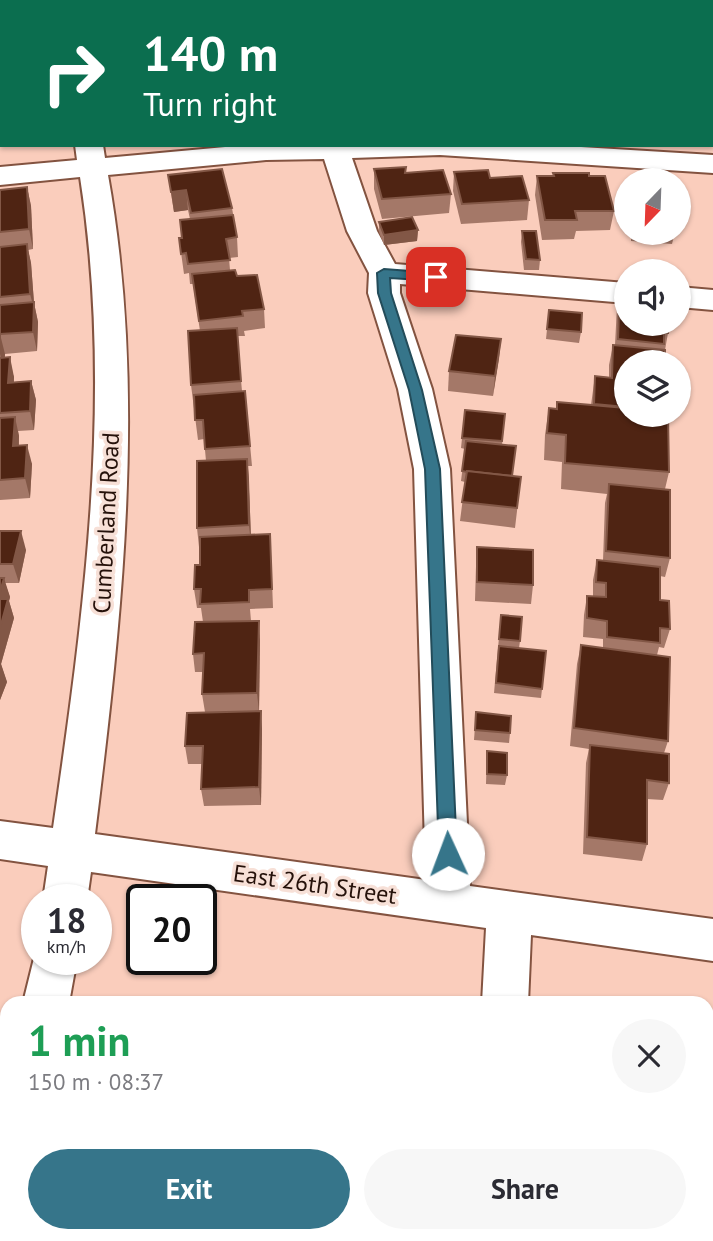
<!DOCTYPE html>
<html lang="en">
<head>
<meta charset="utf-8">
<style>
  :root { --surface:#fff; --page:#f7f7f7; --text:#2b2b33; --muted:#7c7c81; --accent:#36758a }
  body { margin:0; font-family:"PT Sans",sans-serif; background:var(--page); color:var(--text); height:100vh; display:flex; flex-direction:column; font-size:26px; white-space:nowrap }
  * { box-sizing:border-box; margin:0 }
  p { font-size:23px; color:var(--muted) }
  .icon { flex:none; width:38px; height:38px; fill:none; stroke:currentColor; stroke-width:2; stroke-linecap:round; stroke-linejoin:round }
  .map { position:relative; flex:1; overflow:hidden }
  .drawer { position:absolute; left:0px; top:996px; width:714px; height:247px; display:flex; flex-direction:column; background:var(--surface); border-radius:21px 21px 0 0; box-shadow:0 2px 5px #0004 }
  .drawer>* { flex:none }
  .top-card { position:absolute; left:0px; top:0px; width:714px; height:147px; box-shadow:0 2px 5px #0004; background:#0b6e4f; color:#fff; overflow:hidden }
  .needle { width:46px; rotate:203deg }
  .buttons { position:absolute; left:614px; top:168px; display:grid; gap:14px }
  .buttons a { display:grid; place-items:center; width:77px; height:77px; border-radius:50%; background:var(--surface); box-shadow:0 2px 5px #0004; font-size:35px }
  .speed { position:absolute; left:21px; top:884px; display:flex; gap:14px; font-size:35px; font-weight:700; text-align:center }
  .speed>* { display:grid; place-content:center; width:91px; height:91px; border-radius:50%; background:var(--surface); box-shadow:0 2px 5px #0004; line-height:1 }
  .speed small { font-size:18px; font-weight:400 }
  .speed .limit { border:4px solid #111; border-radius:10px; background:#fff; color:#111 }
  .pin { position:absolute; display:grid; place-items:center; width:60px; height:60px; color:#fff; margin:-30px; border-radius:14px; box-shadow:0 4px 10px #0006 }
  .me { position:absolute; width:77px; margin:-38px; rotate:358deg; stroke-linejoin:round; filter:drop-shadow(0 0 5px #0008) }
  .turn { display:flex; align-items:center; gap:24px; height:147px; padding:0 28px; font-size:32px }
  .turn .icon { width:91px; height:91px; stroke-width:2.5 }
  .turn b { display:block; font-size:49px; line-height:60px }
  .round { display:grid; place-items:center; flex:none; width:74px; height:74px; border-radius:37px; background:var(--page) }
  .overview { display:flex; align-items:center; justify-content:space-between; height:119px; padding:0 28px }
  h1 { font-size:42px; font-weight:600; line-height:52px; color:#1e9e55 }
  .button { display:flex; gap:14px; margin-top:auto; padding:14px 28px }
  .button a { flex:1; height:80px; border-radius:42px; background:var(--accent); color:#fff; font-size:28px; font-weight:600; line-height:80px; text-align:center }
  .button a+a { background:var(--page); color:var(--text) }
  .map>svg:first-child { display:block }
</style>
</head>
<body>
<div class="map">
<svg width="713" height="1241" viewBox="0 0 713 1241">
  <rect width="100%" height="100%" fill="#facdbc"/>
  <g fill="none" stroke-linecap="round" stroke-linejoin="round">
    <!-- minor casing -->
    <g stroke="#835340" stroke-width="4">
      <g id="minor">
        <rect x="57" y="0" width="26" height="2"/>
        <path d="M274,0H300V2H275Z"/>
        <rect x="712" y="19" width="1" height="16"/>
        <path d="M75,145H103L105,158L247,145H548L713,155V173L440,155L352,158L377,231L395,264L626,283V303L400,284V293L432,389L450,469L470,886L713,919V961L531,935L528,1003H482L486,928L91,872L87,900H43L48,866L0,859V821L53,828C84,614 114,394 80,177L0,185V167L77,160ZM324,159L347,231L369,273L368,293L398,389L414,469L426,880L95,834C122,616 147,393 108,175L266,160Z"/>
        <path d="M679,287L713,290V310L679,307Z"/>
        <path d="M37,946V959H77L69,1003H23Z"/>
        <path d="M7,1152V1231L0,1234V1155Z"/>
        <rect x="464" y="1236" width="52" height="5"/>
      </g>
    </g>
    <!-- minor -->
    <use href="#minor" fill="#fff" fill-rule="evenodd"/>
  </g>
  <!-- wall -->
  <g fill="#a47868">
    <path d="M374,169L406,173L451,194L449,213L382,219L374,189Z"/>
    <path d="M454,172L490,178L529,200L527,220L461,224L453,191Z"/>
    <path d="M553,173L589,176L614,211L610,230L576,231L574,239L542,240L535,195L537,176H553Z"/>
    <path d="M168,175L232,208L237,237L238,257L229,258L230,270L264,309L265,328L244,331L245,336H237L242,391H245L252,466H248L251,535L271,554L273,608L250,609L251,621L260,640L259,711L262,729L261,805L204,806L201,789L202,764H188L185,746L205,712L202,694L203,672H195L193,654L203,622L201,608H197L194,589L200,565V547H199L197,528L206,461L204,439L198,440L191,385L200,331L193,284H190L189,273L184,274L179,238H182L190,219L188,210L174,212Z"/>
    <path d="M27,187L31,206L33,249L28,250L31,263L34,303L38,322L37,351L5,354V358L14,377V382L31,381L36,400L34,430L18,431L19,436V445L32,464L30,498L0,500V190Z"/>
    <path d="M379,222L418,230L417,241L384,245L379,232Z"/>
    <path d="M522,231L540,260L539,270H524L521,242Z"/>
    <path d="M631,233H677L676,236H674L672,244L631,241Z"/>
    <path d="M620,286L668,333L665,350L626,362L669,472L665,489L670,558L665,577L660,576V600L670,629L664,648L659,647L657,655L668,741L664,753L669,783L663,800L647,799V844L642,861L583,854L586,763L589,749L570,746L577,664L581,645L603,648V639L583,637L584,615L587,596H593V580L597,560L603,561L605,503L607,494L561,489L562,462L544,460L545,435L549,408L556,409L557,402L591,405L595,376L609,377V365L613,345H615L617,306Z"/>
    <path d="M549,310L581,332L579,343L546,339Z"/>
    <path d="M501,339L493,396L448,391L449,371Z"/>
    <path d="M465,410L505,414L502,445L512,476L521,477L515,528L460,521L465,482L461,481L465,449L461,448Z"/>
    <path d="M0,531L26,550L19,583H5L10,597L9,601L14,618L1,664L7,682L0,700Z"/>
    <path d="M477,547L533,585L531,604L475,601L476,566Z"/>
    <path d="M501,615L520,641L519,648L542,689L541,698L494,693Z"/>
    <path d="M476,712L510,733L509,743L474,740Z"/>
    <path d="M487,751L507,775L505,785L486,784Z"/>
    <path d="M625,1236H707L713,1241H625Z"/>
  </g>
  <!-- shaded-wall -->
  <g fill="#825746">
    <path d="M27,187L31,206L33,249L29,229Z"/>
    <path d="M186,190L188,210L174,212L171,192Z"/>
    <path d="M418,230L417,241L384,245V235Z"/>
    <path d="M27,244L31,263L34,303L38,322L37,351L33,332L34,309L30,294Z"/>
    <path d="M0,334L5,354L4,371L0,354Z"/>
    <path d="M501,339L499,359L493,396L495,376Z"/>
    <path d="M10,357L14,377L13,402L8,383Z"/>
    <path d="M31,381L36,400L34,430L30,411Z"/>
    <path d="M15,417L19,436L18,465L13,446Z"/>
    <path d="M27,445L32,464L30,498L25,478Z"/>
    <path d="M247,459L249,479L251,544L249,525Z"/>
    <path d="M21,531L26,550L19,583L13,564Z"/>
    <path d="M4,578L10,597L9,601L14,618L1,664L7,682L0,700V592Z"/>
    <path d="M259,621L260,640L259,712L257,693Z"/>
    <path d="M261,711L262,729L261,805L259,787Z"/>
  </g>
  <!-- building -->
  <g fill="#4f2413" stroke="#825746" stroke-width="2">
    <path d="M406,167L405,173L443,170L451,194L382,199L374,169Z"/>
    <path d="M222,169L232,208L191,213L186,190L171,192L168,175Z"/>
    <path d="M488,170L490,178L522,176L529,200L462,204L454,172Z"/>
    <path d="M553,173H589V176H605L614,211H575L577,220H545L537,176H554Z"/>
    <path d="M27,187L29,229L0,232V190Z"/>
    <path d="M233,215L237,237L226,239L230,260L188,264L186,253L181,254L179,238H182L180,220Z"/>
    <path d="M412,217L418,230L384,235L379,222Z"/>
    <path d="M522,231H536L540,260L526,259Z"/>
    <path d="M27,244L30,294L0,297V247Z"/>
    <path d="M235,270L237,276L257,275L264,309L242,311L243,316L199,321L192,274Z"/>
    <path d="M620,286L626,287V324H669L668,333H664V344L618,339Z"/>
    <path d="M34,302L33,332L0,334V339V305Z"/>
    <path d="M549,310L582,313L581,332L547,329Z"/>
    <path d="M237,328L241,381L191,385L188,331Z"/>
    <path d="M456,335L501,339L495,376L449,371Z"/>
    <path d="M613,345L665,350V362H626V407L594,404L595,376L612,378Z"/>
    <path d="M10,357L8,383L31,381L30,411L0,413V358Z"/>
    <path d="M245,391L250,446L205,449L203,420H195L194,395Z"/>
    <path d="M557,402L626,408V415H668L669,472L565,463L566,435L547,433L549,408L557,409Z"/>
    <path d="M465,410L505,414L502,441L462,438Z"/>
    <path d="M15,417L13,446L27,445L25,478L0,480V418Z"/>
    <path d="M466,441L516,446L512,476L467,471V472L462,471Z"/>
    <path d="M247,459L249,525L197,528V461Z"/>
    <path d="M467,471L521,477L517,508L462,502Z"/>
    <path d="M609,484L670,490V558L606,551Z"/>
    <path d="M0,531H21L13,564H0Z"/>
    <path d="M270,534L272,589L249,590V602L200,604L201,589H194L195,565H200V537Z"/>
    <path d="M477,547L533,550V585L477,582Z"/>
    <path d="M597,560L660,567V600L669,601L670,629L660,628V643L607,637V621L587,618V596L606,597V583L596,582Z"/>
    <path d="M0,578H4L0,592Z"/>
    <path d="M0,599H8L0,628Z"/>
    <path d="M501,615L522,617L520,641L499,639Z"/>
    <path d="M259,621L257,693L202,694L204,653L193,654L195,622Z"/>
    <path d="M581,645L670,657L668,741L574,728Z"/>
    <path d="M499,646L546,651L542,689L496,683Z"/>
    <path d="M261,711L259,787L201,789L203,746H185L187,713Z"/>
    <path d="M476,712L511,716L510,733L475,730Z"/>
    <path d="M590,745L669,754V783L647,780V844L587,837Z"/>
    <path d="M487,751L507,753V775L487,774Z"/>
    <path d="M707,1024L713,1025V1241H633L634,1236H707Z"/>
  </g>
  <!-- route -->
  <path fill="#36758a" stroke="#234c5a" stroke-width="2" d="M384,269L436,273L442,277L436,281L390,278L391,293L422,390L440,469L457,854L454,859L448,862L441,859L439,854L425,469L409,390L378,293L377,273Z"/>
  <g text-anchor="middle" dominant-baseline="central" stroke-width="7" stroke-linejoin="round" paint-order="stroke">
    <!-- street labels -->
    <g font-size="24" fill="#25110a" stroke="#f7e0d7">
      <text transform="translate(106 523) rotate(-87)">Cumberland Road</text>
      <text transform="translate(315 884) rotate(8)">East 26th Street</text>
    </g>
  </g>
</svg>
<div class="buttons">
<a><svg class="needle" viewBox="-14 -14 28 28"><path d="M0-13l5 13h-10z" fill="#e53935"/><path d="M0 13l5-13h-10z" fill="#7c7c81"/></svg></a>
<a><svg class="icon" aria-label="sound" viewBox="0 0 24 24"><path d="M4 9h4l5-4v14l-5-4H4zM17 9q2 3 0 6"/></svg></a>
<a><svg class="icon" aria-label="layers" viewBox="0 0 24 24"><path d="M12 4l9 5-9 5-9-5zM3 14l9 5 9-5"/></svg></a>
</div>
<div class="speed"><div>18<small>km/h</small></div><div class="limit">20</div></div>
<div class="pin" style="left:436px;top:277px;background:#d93025"><svg class="icon" aria-label="arrive" viewBox="0 0 24 24"><path d="M6 21V4h12l-3 4 3 4H6"/></svg></div>
<svg class="me" style="left:448px;top:854px" viewBox="-20 -20 40 40"><circle r="19" fill="#fff"/><path d="M0-13L10 11 0 6-10 11z" fill="#36758a"/></svg>
<div class="top-card">
<div class="turn"><svg class="icon" aria-label="right" viewBox="0 0 24 24"><path d="M7 20v-9h11M14 6l5 5-5 5"/></svg><div><b>140 m</b>Turn right</div></div>
</div>
<section class="drawer">
<div class="overview"><div><h1>1 min</h1><p>150 m · 08:37</p></div><a class="round"><svg class="icon" aria-label="close" viewBox="0 0 24 24"><path d="M6 6l12 12M18 6L6 18"/></svg></a></div>
<div class="button"><a>Exit</a><a>Share</a></div>
</section>
</div>
</body>
</html>
